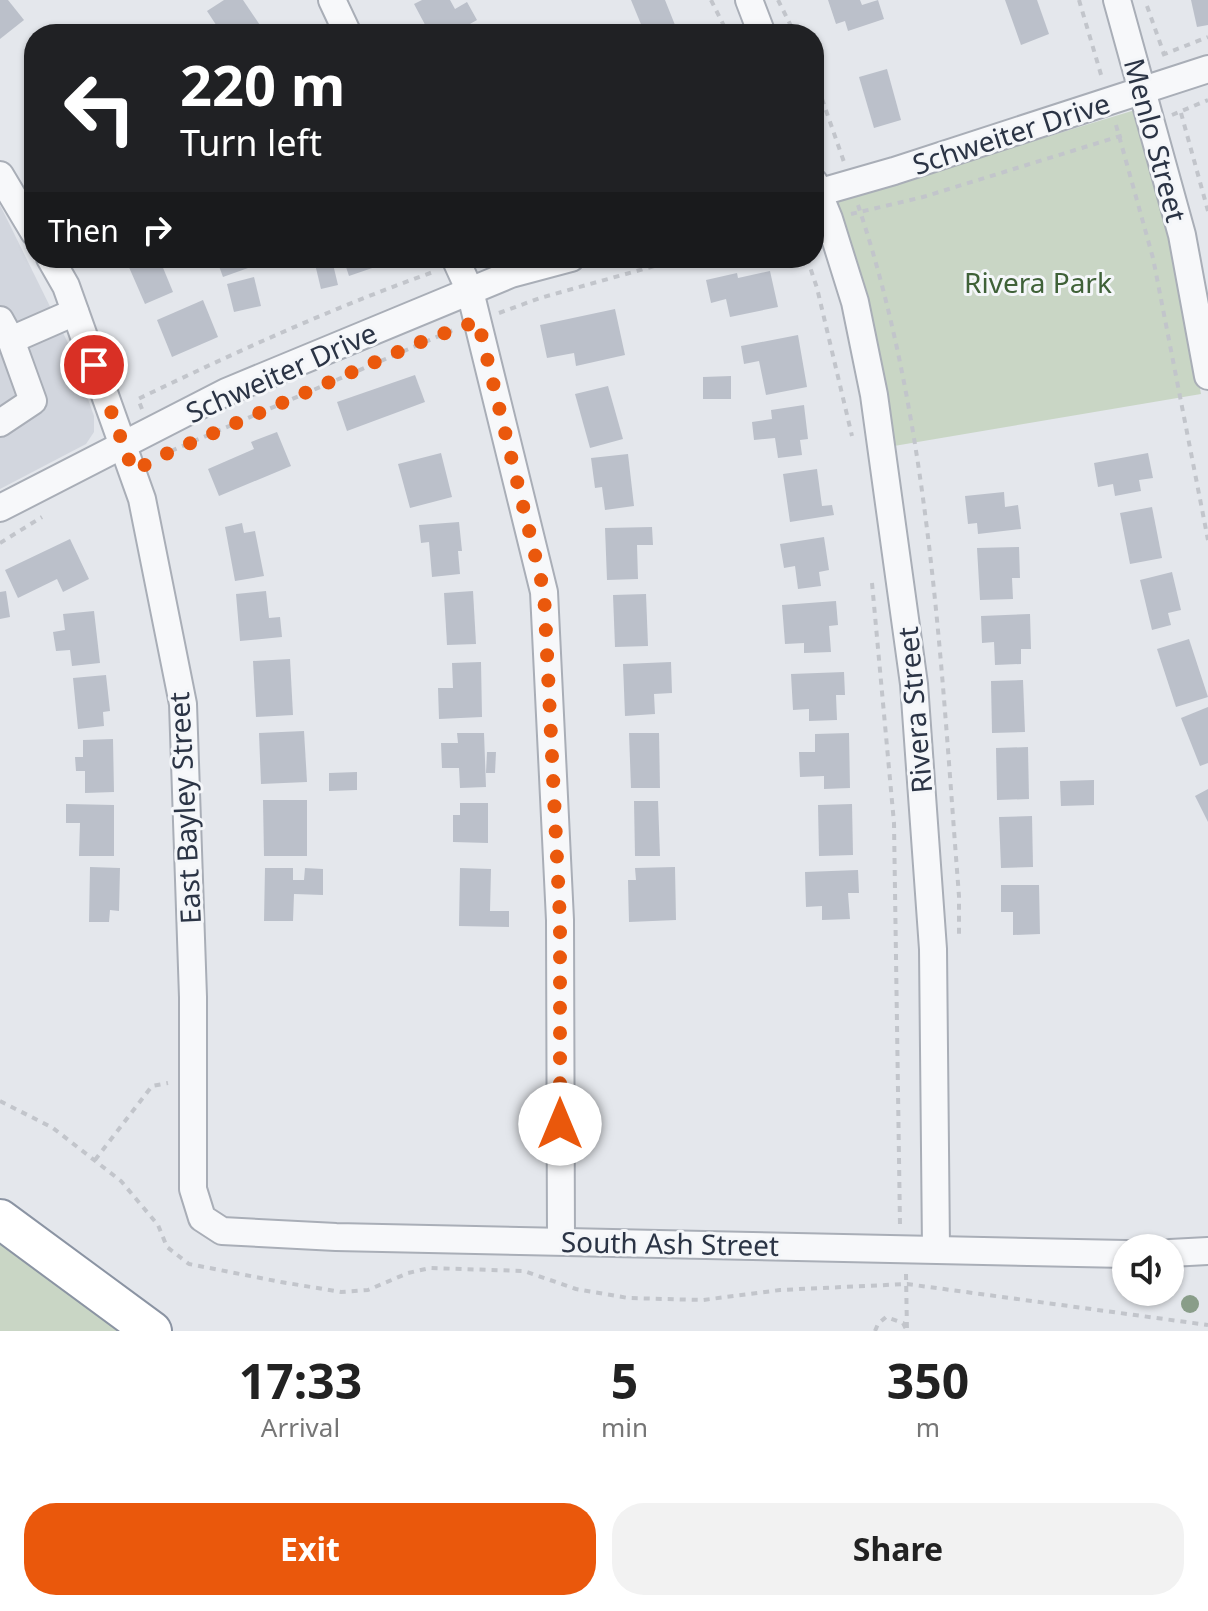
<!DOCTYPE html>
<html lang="en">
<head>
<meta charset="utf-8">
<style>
  :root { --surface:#fff; --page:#f2f2f2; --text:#222; --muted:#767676; --accent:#ea580c }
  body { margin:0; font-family:"Noto Sans",sans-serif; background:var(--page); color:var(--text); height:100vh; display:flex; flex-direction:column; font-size:30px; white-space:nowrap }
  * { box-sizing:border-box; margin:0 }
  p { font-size:26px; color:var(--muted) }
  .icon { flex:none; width:44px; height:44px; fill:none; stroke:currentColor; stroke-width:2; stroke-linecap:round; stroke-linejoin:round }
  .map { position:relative; height:1331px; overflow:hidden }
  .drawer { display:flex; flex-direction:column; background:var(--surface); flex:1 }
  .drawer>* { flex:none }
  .banner { position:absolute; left:24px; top:24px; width:800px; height:244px; border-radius:32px; box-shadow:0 2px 6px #0004; background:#202124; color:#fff; overflow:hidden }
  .fabs { position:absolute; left:1112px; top:1234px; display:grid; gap:16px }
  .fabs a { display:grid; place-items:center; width:72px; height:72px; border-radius:50%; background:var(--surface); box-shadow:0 2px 6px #0004; font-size:40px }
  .pin { position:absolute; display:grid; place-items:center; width:68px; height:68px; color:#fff; margin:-34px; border:4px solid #fff; border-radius:50%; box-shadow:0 2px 8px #0007 }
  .me { position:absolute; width:88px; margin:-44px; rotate:0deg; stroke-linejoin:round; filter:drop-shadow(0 0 6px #0008) }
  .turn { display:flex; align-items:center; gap:28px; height:168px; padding:0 24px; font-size:36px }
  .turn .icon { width:104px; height:104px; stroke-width:2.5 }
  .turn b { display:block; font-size:56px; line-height:68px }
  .then { display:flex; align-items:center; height:76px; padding:0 24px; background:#0003; gap:16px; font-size:30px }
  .eta { display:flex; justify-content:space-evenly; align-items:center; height:136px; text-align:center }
  .eta b { font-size:48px; font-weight:700; line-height:56px }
  .action { display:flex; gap:16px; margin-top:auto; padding:16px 24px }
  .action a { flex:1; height:92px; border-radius:32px; background:var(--accent); color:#fff; font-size:32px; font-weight:700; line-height:92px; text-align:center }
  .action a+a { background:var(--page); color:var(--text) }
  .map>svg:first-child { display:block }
</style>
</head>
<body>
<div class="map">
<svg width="1208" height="1331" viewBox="0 0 1208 1331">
  <rect width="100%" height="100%" fill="#e4e7ec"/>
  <!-- built -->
  <path fill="#d2d6de" d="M0,205L68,343L94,416V432L86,444L0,489Z"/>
  <!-- green -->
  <g fill="#c9d6c5">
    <path d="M1135,110L1182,293L1201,394L894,446L872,314L832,202Z"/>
    <path d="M0,1241L122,1331H0Z"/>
  </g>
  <!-- building -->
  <g fill="#bbc0ca">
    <path d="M0,0H8L24,20L0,39Z"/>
    <path d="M224,0H243L266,34H222L207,11Z"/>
    <path d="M422,0H450L455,9L467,2L477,20L461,29L464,34H430L414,4Z"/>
    <path d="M631,0H665L677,30L668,34H645Z"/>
    <path d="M828,0H860L862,5L878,0L884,19L848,31L845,21L836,24Z"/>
    <path d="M1005,0H1037L1049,34L1021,45Z"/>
    <path d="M1191,0H1208V25L1197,27Z"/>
    <path d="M887,69L901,120L874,128L859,77Z"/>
    <path d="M125,258H159L173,292L145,304Z"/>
    <path d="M216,258H245L248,268L223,277Z"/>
    <path d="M343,258H376L378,266L349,276Z"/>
    <path d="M332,260L338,285L321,289L315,264Z"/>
    <path d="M770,271L778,307L730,317L726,299L711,303L706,280L737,273L738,278Z"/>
    <path d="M254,277L261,306L234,312L227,284Z"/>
    <path d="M203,300L218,337L172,357L157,320Z"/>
    <path d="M615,309L625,355L576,366L574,353L547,358L540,325Z"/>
    <path d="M798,335L807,387L766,395L759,361L744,364L741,346Z"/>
    <path d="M415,375L425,402L347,431L337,402Z"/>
    <path d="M731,376V399H703V377Z"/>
    <path d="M608,386L623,439L590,448L575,394Z"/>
    <path d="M804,405L808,439L800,440L802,455L778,458L775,438L754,440L752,422L772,419L771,410Z"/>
    <path d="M277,432L291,466L219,496L208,469L254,449L251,442Z"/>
    <path d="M441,453L452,497L410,508L398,464Z"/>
    <path d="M1148,453L1153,478L1139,480L1141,491L1115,496L1113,484L1098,487L1094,463Z"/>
    <path d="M628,454L634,506L605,510L602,487L595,488L591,458Z"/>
    <path d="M817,469L822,506L832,505L834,515L790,522L783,474Z"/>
    <path d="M1004,492L1005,507L1018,505L1021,529L978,534L977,523L968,524L965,496Z"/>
    <path d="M1152,507L1162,558L1130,564L1120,513Z"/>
    <path d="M459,522L462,551H458L460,574L432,577L429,542L421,543L419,525Z"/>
    <path d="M242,523L244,533L255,531L264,576L235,581L225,527Z"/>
    <path d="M652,527L653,545H637L638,579L607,580L605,528Z"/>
    <path d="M824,537L829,570L819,572L821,586L798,589L795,566L784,568L780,544Z"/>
    <path d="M70,539L89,579L63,592L57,579L18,598L5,570Z"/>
    <path d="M1019,547L1020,578H1012L1013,599L980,600L977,548Z"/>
    <path d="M1172,572L1181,610L1168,613L1171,625L1152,630L1140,580Z"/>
    <path d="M6,591L10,617L0,619V592Z"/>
    <path d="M266,591L269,618L280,617L282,637L240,641L236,594Z"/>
    <path d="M473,591L476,644L447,645L444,593Z"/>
    <path d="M646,594L648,646L615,647L613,595Z"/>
    <path d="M836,601L838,625L829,626L831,652L804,653V643L785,644L782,605Z"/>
    <path d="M94,611L100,663L72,666L70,650L56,651L53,632L65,630L63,614Z"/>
    <path d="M1030,614L1031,649H1021V664L995,665L994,642L982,643L981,616Z"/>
    <path d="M1189,639L1208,697L1176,707L1157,649Z"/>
    <path d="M290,659L293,715L256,717L253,661Z"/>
    <path d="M481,662L482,717L439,719L438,688H453L452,663Z"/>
    <path d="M671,662L672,693L654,694L655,714L625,716L623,664Z"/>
    <path d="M844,672L845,695H836L837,720L809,721V709L793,710L791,674Z"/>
    <path d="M106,675L110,711L103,712L104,726L78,729L73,678Z"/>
    <path d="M1023,680L1025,732L992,733L991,681Z"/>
    <path d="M1208,707V763L1200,766L1181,718Z"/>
    <path d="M304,731L307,782L261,784L259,733Z"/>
    <path d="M457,733H484L486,787L460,788L459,768H442L441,743H458Z"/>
    <path d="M629,733H659L660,788H631Z"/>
    <path d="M849,733L850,788L824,789V776L800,777L799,752H815V734Z"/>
    <path d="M113,739L114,792L85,793V771H76L75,757H83V740Z"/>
    <path d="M1028,747L1029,799L997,800L996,748Z"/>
    <path d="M487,752H496L495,773H486Z"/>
    <path d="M357,772V790L329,791V773Z"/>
    <path d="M1094,780V805L1061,806L1060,781Z"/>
    <path d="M1208,789V822L1195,796Z"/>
    <path d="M263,800H307V856H264Z"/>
    <path d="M634,801H658L660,856H635Z"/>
    <path d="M460,803H488V843L453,842V815H460Z"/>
    <path d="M66,804L114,805V856H79L80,823H66Z"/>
    <path d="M852,804L853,855L819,856L818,805Z"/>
    <path d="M1032,816L1033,867L1001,868L999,817Z"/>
    <path d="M90,867L120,868L119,911L110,910L109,922H89Z"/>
    <path d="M675,867L676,920L629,922L628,880H636L635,868Z"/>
    <path d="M265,868H293V880H304L305,868L323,869V895L294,894L293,921H264Z"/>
    <path d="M460,868L491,869L490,911H509V927L459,926Z"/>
    <path d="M858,870L859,893H848L850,919L822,920V906L806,907L805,872Z"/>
    <path d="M1001,885H1039L1040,934L1013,935V912H1001Z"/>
  </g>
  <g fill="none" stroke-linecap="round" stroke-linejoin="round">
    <!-- minor casing -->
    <g stroke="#a9aeb7" stroke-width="30">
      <g id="minor">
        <path d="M332,0L348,34"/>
        <path d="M749,0L762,34"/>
        <path d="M1117,0L1182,235L1208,376"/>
        <path d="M0,175L34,232"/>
        <path d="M814,182L829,219L855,302L874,395L914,684L933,949L936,1249"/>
        <path d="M814,194L894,171L1208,69"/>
        <path d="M50,258L66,286L142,499L183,704L193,997V1189L202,1218L222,1231L336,1237L1126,1254"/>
        <path d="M455,258L470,291L544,592L560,920L561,1240"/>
        <path d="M0,320L11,340L33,401L0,423"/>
        <path d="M11,340L75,312"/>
        <path d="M0,508L226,392L511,274L571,258"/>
        <path d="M1170,1253L1208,1251"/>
      </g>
    </g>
    <!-- highway casing -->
    <g stroke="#8b94a3" stroke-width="42">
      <path id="highway" d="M0,1219L152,1331"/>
    </g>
    <!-- path -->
    <g stroke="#c2c5cb" stroke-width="4" stroke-dasharray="6 6" stroke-linecap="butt">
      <path d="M711,0L728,34"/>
      <path d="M778,0L795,34"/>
      <path d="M1079,0L1102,78"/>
      <path d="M1147,6L1164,54"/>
      <path d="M1162,55L1208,37"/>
      <path d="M814,76L844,162"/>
      <path d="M1181,113L1208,211"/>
      <path d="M1172,115L1208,100"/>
      <path d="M1116,125L1153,258L1208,540"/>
      <path d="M858,205C931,422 941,668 959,896V935"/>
      <path d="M851,214L923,197L1127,134"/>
      <path d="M807,258L817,288L852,436"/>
      <path d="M499,313L540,298L683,258"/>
      <path d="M142,409L138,399C236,352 334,307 436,271"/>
      <path d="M171,451L453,330"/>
      <path d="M0,543L42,517"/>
      <path d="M872,583L894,823L900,1225"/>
      <path d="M0,1101L53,1128L121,1181L158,1225L167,1247L189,1264L281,1282L341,1292L368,1290L408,1273L430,1268L524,1271L576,1289L628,1298L703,1300L780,1290L907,1284L1208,1325"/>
      <path d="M95,1160L152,1086L168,1083"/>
      <path d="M906,1274L907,1331"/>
      <path d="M875,1331L878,1324L886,1317L903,1323L906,1329"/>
    </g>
    <!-- minor -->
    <use href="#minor" stroke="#f7f8fa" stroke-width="26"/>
    <!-- highway -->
    <use href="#highway" stroke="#fff" stroke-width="38"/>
  </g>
  <!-- trees -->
  <circle fill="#899d89" cx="1190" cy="1304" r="9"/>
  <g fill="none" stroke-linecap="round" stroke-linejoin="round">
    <!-- route -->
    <path stroke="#ea580c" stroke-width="14" stroke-dasharray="0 25.2" d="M94,365L133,471L168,453L423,341L478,321L544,592L560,920V1124"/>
  </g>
  <g text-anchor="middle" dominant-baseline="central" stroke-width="6" stroke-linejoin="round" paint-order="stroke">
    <!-- street labels -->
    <g font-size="28" fill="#2b3445" stroke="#f4f6f9">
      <text transform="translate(1011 133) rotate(-18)">Schweiter Drive</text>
      <text transform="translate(1156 140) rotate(75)">Menlo Street</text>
      <text transform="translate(281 372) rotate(-24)">Schweiter Drive</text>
      <text transform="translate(914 710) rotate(-95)">Rivera Street</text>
      <text transform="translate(184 808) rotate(-93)">East Bayley Street</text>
      <text transform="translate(670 1243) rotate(1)">South Ash Street</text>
    </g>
    <!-- park labels -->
    <g font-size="28" fill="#3f6138" stroke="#f4f6f9">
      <text x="1038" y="282">Rivera Park</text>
    </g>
  </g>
</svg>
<div class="fabs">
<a><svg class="icon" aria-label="sound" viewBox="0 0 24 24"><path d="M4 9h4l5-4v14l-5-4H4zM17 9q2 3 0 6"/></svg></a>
</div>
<div class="pin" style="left:94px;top:365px;background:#d93025"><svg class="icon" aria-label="arrive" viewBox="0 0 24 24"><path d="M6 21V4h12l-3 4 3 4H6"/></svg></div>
<svg class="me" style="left:560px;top:1124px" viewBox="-20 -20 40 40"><circle r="19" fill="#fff"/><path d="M0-13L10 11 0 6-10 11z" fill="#ea580c"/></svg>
<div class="banner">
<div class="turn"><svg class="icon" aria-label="left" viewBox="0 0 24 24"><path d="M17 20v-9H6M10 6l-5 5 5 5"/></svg><div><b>220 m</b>Turn left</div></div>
<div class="then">Then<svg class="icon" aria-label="right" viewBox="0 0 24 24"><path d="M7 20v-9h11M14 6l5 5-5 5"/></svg></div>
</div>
</div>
<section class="drawer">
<div class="eta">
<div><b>17:33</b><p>Arrival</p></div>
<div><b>5</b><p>min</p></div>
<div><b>350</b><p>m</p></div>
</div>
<div class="action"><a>Exit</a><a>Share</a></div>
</section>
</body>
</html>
